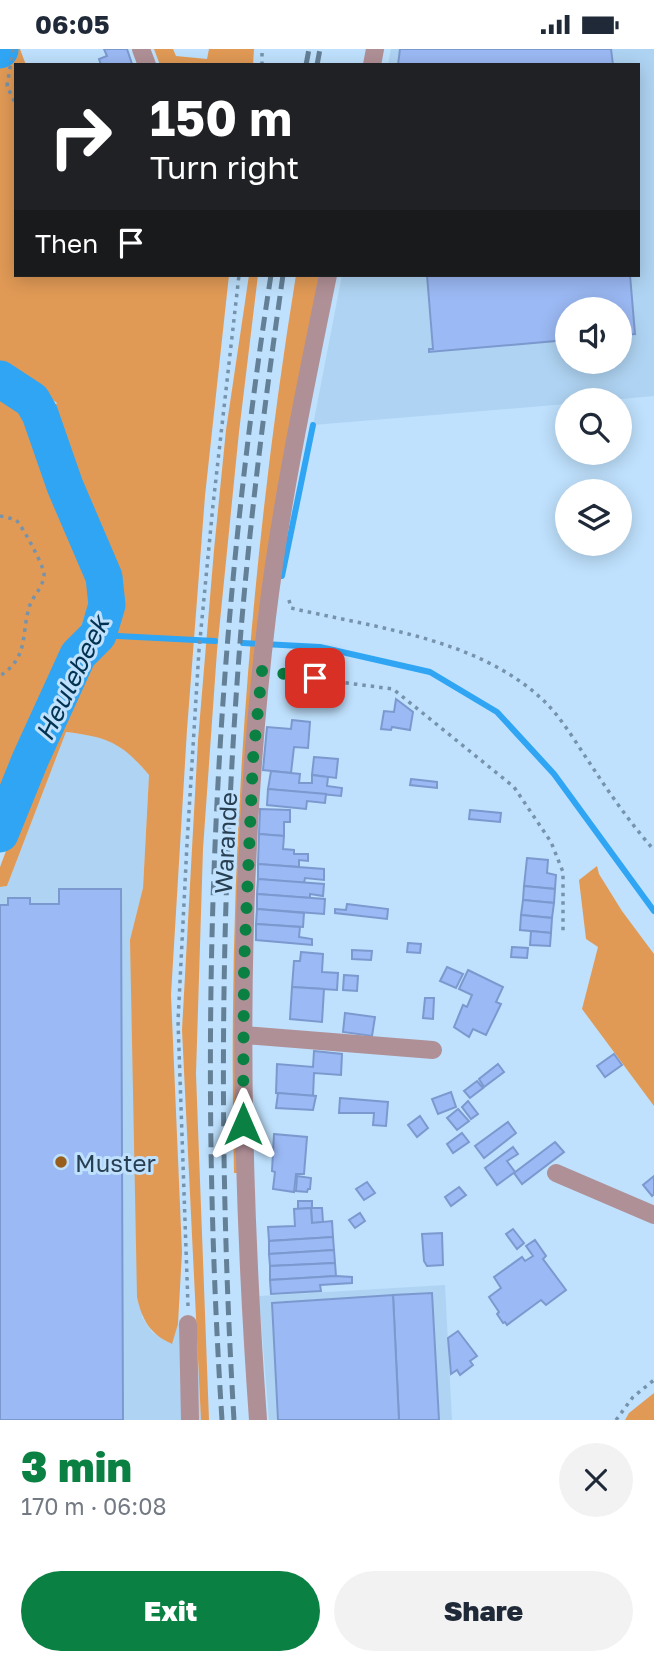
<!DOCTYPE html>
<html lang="en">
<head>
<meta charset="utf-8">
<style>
  :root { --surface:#fff; --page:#f2f2f3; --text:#1f2937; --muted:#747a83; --accent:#0b8043 }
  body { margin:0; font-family:"Golos Text",sans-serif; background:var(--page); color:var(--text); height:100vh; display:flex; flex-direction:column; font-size:26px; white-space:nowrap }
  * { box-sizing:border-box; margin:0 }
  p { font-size:23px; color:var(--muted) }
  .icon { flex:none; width:38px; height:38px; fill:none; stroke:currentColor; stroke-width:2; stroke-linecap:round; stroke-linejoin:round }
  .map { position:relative; height:1371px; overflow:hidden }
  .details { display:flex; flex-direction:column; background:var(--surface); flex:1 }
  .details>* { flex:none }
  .guide { position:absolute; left:14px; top:14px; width:626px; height:214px; border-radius:0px; box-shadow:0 4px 18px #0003; background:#202124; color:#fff; overflow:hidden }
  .fabs { position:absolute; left:555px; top:248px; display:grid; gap:14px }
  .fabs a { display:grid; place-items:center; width:77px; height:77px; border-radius:50%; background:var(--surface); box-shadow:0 4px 18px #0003; font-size:35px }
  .pin { position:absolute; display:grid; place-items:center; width:60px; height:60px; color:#fff; margin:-30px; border-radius:14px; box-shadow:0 4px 10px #0006 }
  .me { position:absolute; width:77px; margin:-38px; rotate:0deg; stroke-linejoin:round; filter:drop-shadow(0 0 5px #0008) }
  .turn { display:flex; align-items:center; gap:24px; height:147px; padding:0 21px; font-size:32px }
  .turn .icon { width:91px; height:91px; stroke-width:2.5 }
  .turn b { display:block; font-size:49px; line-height:60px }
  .then { display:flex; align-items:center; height:66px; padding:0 21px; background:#0003; gap:14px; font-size:26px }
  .round { display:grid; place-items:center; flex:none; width:74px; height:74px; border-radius:37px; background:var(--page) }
  .headline { display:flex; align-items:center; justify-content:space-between; height:119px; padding:0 21px }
  h1 { font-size:42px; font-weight:800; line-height:52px; color:var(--accent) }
  .primary-button { display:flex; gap:14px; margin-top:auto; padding:14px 21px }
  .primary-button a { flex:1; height:80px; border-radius:42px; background:var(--accent); color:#fff; font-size:28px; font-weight:800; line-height:80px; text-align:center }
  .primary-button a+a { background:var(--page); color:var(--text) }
  .status { display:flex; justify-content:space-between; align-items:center; height:49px; padding:0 35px; background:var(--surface); direction:ltr }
  .status svg { height:19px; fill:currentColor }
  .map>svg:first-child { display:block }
</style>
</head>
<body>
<div class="status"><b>06:05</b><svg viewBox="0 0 49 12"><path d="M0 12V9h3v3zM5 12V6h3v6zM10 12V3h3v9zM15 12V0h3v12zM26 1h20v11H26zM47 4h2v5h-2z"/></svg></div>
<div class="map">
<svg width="654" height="1371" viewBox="0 0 654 1371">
  <rect width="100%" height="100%" fill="#bfe1fd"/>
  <!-- built -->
  <g fill="#afd4f3" fill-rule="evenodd">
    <path d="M391,0H654V347L600,352H567V355L313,376L342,226H639V16H388ZM567,261H620V313H567Z"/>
    <path d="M66,683L101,688L127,701L149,726L143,839L140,858L142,1268L152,1283L171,1295L178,1275H196L201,1371H0V838L7,837Z"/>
    <path d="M445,1236L452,1371H269L259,1247Z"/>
  </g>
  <!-- green -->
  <g fill="#e19a56">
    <path d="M0,0H20L26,16H16V226H229L205,447L187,681L171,946L182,1203L178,1275L172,1295C150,1285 142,1271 137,1248L130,891L143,839L149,726C122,694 108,688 66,683L7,837L0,838V818C29,742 56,651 101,583L85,566L80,582L51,640L0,766V337C22,350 29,355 38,379L57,354L20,328L0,320Z"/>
    <path d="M154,0H173L176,7L207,10L209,0H254L253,16H160Z"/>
    <path d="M249,226H258L239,383L217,602L203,800L196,1025L209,1371H201L182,981L198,691L214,501L226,381Z"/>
    <path d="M296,226H319L289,386L239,872L237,1124H234C227,824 248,522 296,226Z"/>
    <path d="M597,817L599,825L622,862L654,905V1057L582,960L598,898L586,890L579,831Z"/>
    <path d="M654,1344V1371H625L629,1364Z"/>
  </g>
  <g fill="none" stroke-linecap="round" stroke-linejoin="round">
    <!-- stream -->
    <g stroke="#2fa5f3" stroke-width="6">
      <path d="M282,527L313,376"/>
      <path d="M98,586L215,592"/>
      <path d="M243,594L320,598L430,623L497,663L554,725L654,862"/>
    </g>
    <!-- river -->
    <g stroke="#2fa5f3" stroke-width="37">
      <path d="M0,1V0"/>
      <path d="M0,330L32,351L40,365L65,437L104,528L107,556L98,586L78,606L30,711L0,785"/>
    </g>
  </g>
  <!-- building -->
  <g fill="#9bb9f4" stroke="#7c99cf" stroke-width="2">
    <path d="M104,0H127L132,15L101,16L99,10L107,7Z"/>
    <path d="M400,0H611L613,16H398Z"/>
    <path d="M427,226H630L635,285L620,286V261H567V291L429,303V300H433Z"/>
    <path d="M396,650L413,663L410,681L392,678L391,681L381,680L384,662L394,663Z"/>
    <path d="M292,671L310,673L308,699L294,698L291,724L263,721L267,678L291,680Z"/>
    <path d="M314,708L338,710L336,729L312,726Z"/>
    <path d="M271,722L300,725L299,734H312V726L328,728L327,737L342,739L341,747L268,740Z"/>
    <path d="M411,730L437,733V739L410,736Z"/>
    <path d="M268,740L326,745L325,754L307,752L306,760L267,756Z"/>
    <path d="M260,760L290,761V773H284V787L259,785Z"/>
    <path d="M470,761L501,764L500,773L469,770Z"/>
    <path d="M259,785L284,787L283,800L294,801V805H308V812L299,811V818L258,815Z"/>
    <path d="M527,809L548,811L547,824L556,826L555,840L524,837Z"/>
    <path d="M258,815L324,820V831L305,829L304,834L258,830Z"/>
    <path d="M258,830L324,835L323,847L310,845V849L257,845Z"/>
    <path d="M524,837L555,840L554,854L523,851Z"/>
    <path d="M59,840H121L123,1371H0V856H8V849H30V855H59Z"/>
    <path d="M257,845L325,850L324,865L257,860Z"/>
    <path d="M523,851L554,854L552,869L521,866Z"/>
    <path d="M347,855L388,860L387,870L335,864V860L346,861Z"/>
    <path d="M257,860L304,864L303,878L256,875Z"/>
    <path d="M521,866L552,869L551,884L520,881Z"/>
    <path d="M256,875L300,878L299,888L312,890V896L256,891Z"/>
    <path d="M531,882L551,884L550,897L530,896Z"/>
    <path d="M408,894L421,895L420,904L407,903Z"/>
    <path d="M512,898L528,899L527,909L511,908Z"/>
    <path d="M352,901L372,902L371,911L352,910Z"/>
    <path d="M301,903L323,905L322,923L338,924L337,941L292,938L294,912H300Z"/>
    <path d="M447,918L463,925L456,939L440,932Z"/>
    <path d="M468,921L503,938L496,953L501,955L486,986L473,980L469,988L454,978L463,956L467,958L472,946L459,940Z"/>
    <path d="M344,926L358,927L357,942L343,941Z"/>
    <path d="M292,938L324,940L322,973L290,970Z"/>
    <path d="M425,949H434L433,970L423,969Z"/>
    <path d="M345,964L375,968L372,987L343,983Z"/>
    <path d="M314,1002L342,1005L341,1026L314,1024L313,1047L276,1044L277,1015L313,1018Z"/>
    <path d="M614,1005L622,1016L605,1028L597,1017Z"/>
    <path d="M498,1015L504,1023L484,1038L479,1030Z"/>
    <path d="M477,1032L483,1039L470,1049L464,1042Z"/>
    <path d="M451,1043L456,1058L438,1065L432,1050Z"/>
    <path d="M278,1044L316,1047L313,1061L276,1059Z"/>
    <path d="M340,1049L388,1053L386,1077L373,1076L374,1064H339Z"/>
    <path d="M468,1052L478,1065L471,1070L462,1058Z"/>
    <path d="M458,1060L469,1072L457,1081L447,1069Z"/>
    <path d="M420,1067L428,1079L417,1088L408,1076Z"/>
    <path d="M508,1073L516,1084L484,1109L475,1097Z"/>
    <path d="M462,1084L469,1093L453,1104L447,1095Z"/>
    <path d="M274,1085L307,1088L304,1125H296L294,1143L273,1140L275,1123L272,1122Z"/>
    <path d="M555,1093L564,1103L522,1135L514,1124Z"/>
    <path d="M513,1098L518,1105L507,1112L515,1123L497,1136L485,1119Z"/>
    <path d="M297,1127L311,1129L310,1140H308L307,1143L296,1142Z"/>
    <path d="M654,1127V1145L652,1147L643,1136Z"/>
    <path d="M367,1133L375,1144L364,1151L356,1140Z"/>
    <path d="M459,1138L466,1146L451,1157L445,1148Z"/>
    <path d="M298,1152H312V1159L298,1160Z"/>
    <path d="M311,1159H322L323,1173L312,1174Z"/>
    <path d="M311,1159L312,1174L332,1172L333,1188L269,1192L268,1178L295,1177L294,1160Z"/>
    <path d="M360,1164L365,1172L355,1179L349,1171Z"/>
    <path d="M513,1180L524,1194L517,1200L506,1185Z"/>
    <path d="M442,1184L443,1216L427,1217L424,1212L422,1185Z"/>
    <path d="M333,1188L334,1201L269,1205V1192Z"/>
    <path d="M535,1191L546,1207L543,1210L566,1241L546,1256L541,1251L507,1276L505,1273L503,1274L497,1265L499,1263L489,1248L501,1239L494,1228L522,1208L525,1212L533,1207L526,1197Z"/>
    <path d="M334,1201L335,1214L270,1217L269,1205Z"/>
    <path d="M335,1214L336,1227L270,1231V1217Z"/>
    <path d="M336,1227L352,1228V1234L320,1236L321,1242L271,1245L270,1231Z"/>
    <path d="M432,1244L439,1371H399L393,1246Z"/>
    <path d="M393,1246L399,1371H278L272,1254Z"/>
    <path d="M458,1282L477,1307L470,1312L473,1316L460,1326L457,1321L451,1325L448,1289Z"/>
  </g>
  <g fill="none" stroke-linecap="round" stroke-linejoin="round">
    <!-- path -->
    <g stroke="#7693ab" stroke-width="3.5" stroke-dasharray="3.5 5" stroke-linecap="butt">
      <path d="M13,0L7,37L16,56"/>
      <path d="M262,16V0"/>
      <path d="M0,467C5,468 11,469 16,471C22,476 43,516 44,524C45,537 32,547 29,559C21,586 29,608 0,627"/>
      <path d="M289,551L291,559C376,579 477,589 543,651C562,669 576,694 591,716C610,745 631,775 654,801"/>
      <path d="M278,625L393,640L514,738L551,793L563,823V886"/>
      <path d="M188,1257L178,972L187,795L199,601L213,456L239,226"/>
      <path d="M616,1371L633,1348L654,1331"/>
    </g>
    <!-- minor -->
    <g stroke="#b09097" stroke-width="18">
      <path d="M141,0L147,16"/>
      <path d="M372,16L375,0"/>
      <path d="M244,986L433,1001"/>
      <path d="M556,1124L654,1166"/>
      <path d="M188,1275L190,1371"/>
      <path d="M258,1371C239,1104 235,834 267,568C281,453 305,339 328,226"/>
    </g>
    <!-- rail -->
    <g stroke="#648096" stroke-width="5" stroke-dasharray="14 7" stroke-linecap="butt">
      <path d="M306,16L309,0"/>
      <path d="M317,16L320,0"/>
      <path d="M222,1371C197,990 212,603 271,226"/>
      <path d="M234,1371C218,1108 220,844 241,581C251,462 266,344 283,226"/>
    </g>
  </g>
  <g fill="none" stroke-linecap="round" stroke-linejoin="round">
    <!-- route -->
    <path stroke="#0b8043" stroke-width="12" stroke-dasharray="0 21.6" d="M243,1075L244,917L253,710L262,622L315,629"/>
  </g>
  <!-- markers -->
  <circle fill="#985e1d" stroke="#bfe1fd" stroke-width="2.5" cx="61" cy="1113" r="7"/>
  <g text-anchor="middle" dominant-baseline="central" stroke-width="6" stroke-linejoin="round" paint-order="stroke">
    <!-- street labels -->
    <g font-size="24" fill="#283f52" stroke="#bfe1fd">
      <text transform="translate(225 794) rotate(-87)">Warande</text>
    </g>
    <!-- poi labels -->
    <g font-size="24" fill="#283f52" stroke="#bfe1fd" text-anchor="start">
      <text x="75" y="1113">Muster</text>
    </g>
    <!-- water labels -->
    <g font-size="26" font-style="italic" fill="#023251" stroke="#bfe1fd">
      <text transform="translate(72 629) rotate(-64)">Heulebeek</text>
    </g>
  </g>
</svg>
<div class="fabs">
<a><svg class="icon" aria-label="sound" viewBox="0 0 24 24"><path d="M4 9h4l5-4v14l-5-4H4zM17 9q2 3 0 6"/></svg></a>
<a><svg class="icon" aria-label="search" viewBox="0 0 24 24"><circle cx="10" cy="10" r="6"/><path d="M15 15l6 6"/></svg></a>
<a><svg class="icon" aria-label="layers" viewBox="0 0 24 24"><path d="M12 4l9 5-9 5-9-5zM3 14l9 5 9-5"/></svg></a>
</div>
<div class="pin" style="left:315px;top:629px;background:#d93025"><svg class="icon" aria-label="arrive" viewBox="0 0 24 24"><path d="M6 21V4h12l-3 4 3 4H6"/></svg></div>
<svg class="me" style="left:243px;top:1075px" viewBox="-20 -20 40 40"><path d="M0-17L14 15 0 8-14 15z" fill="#0b8043" stroke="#fff" stroke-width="4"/></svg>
<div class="guide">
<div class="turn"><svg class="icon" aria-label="right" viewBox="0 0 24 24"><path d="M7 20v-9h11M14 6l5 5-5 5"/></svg><div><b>150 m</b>Turn right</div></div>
<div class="then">Then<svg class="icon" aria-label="arrive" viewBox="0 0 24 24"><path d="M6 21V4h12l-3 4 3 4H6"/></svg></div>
</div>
</div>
<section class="details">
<div class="headline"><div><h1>3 min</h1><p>170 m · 06:08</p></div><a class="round"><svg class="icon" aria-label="close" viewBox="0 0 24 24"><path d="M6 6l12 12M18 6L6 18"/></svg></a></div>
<div class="primary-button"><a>Exit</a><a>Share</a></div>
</section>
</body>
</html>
